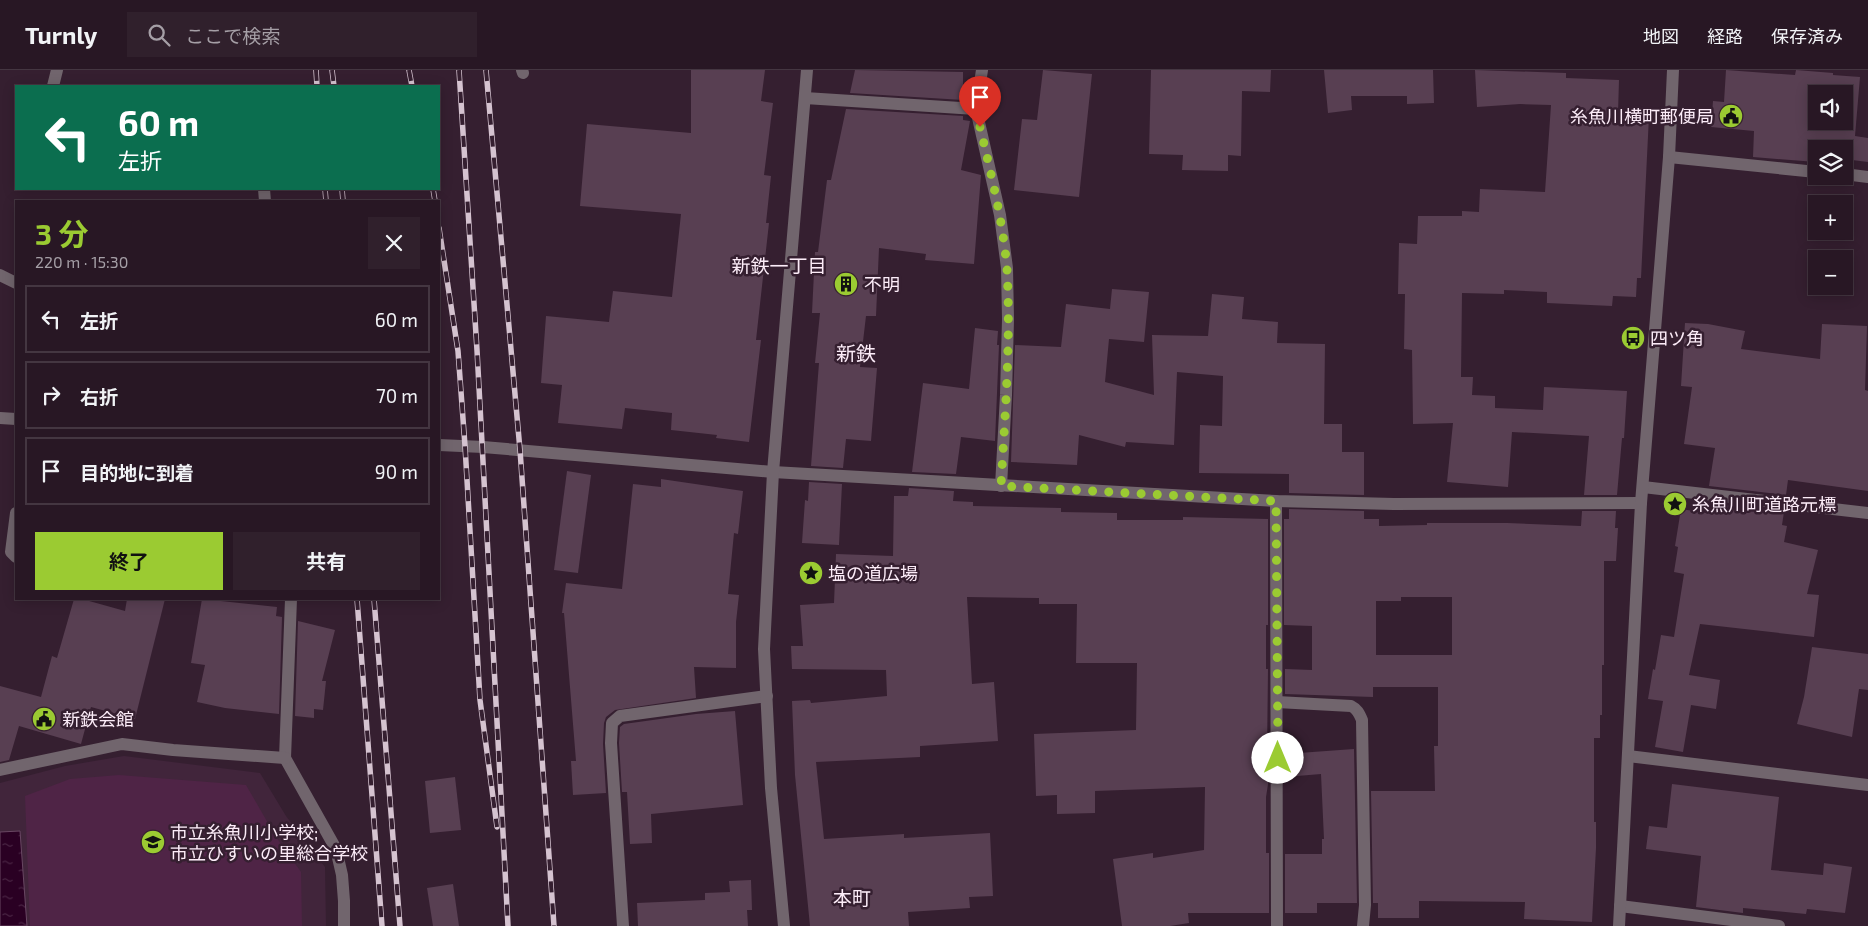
<!DOCTYPE html>
<html lang="ja">
<head>
<meta charset="utf-8">
<style>
  :root { --surface:#281724; --page:#30202c; --text:#f1f3f6; --muted:#a59fa6; --line:#443641; --accent:#9bcb32 }
  body { margin:0; font-family:"Exo 2","Noto Sans JP",sans-serif; background:var(--page); color:var(--text); height:100vh; display:flex; flex-direction:column; font-size:19px; white-space:nowrap }
  * { box-sizing:border-box; margin:0 }
  p { font-size:16px; color:var(--muted) }
  .icon { flex:none; width:28px; height:28px; fill:none; stroke:currentColor; stroke-width:2; stroke-linecap:round; stroke-linejoin:round }
  .map { position:relative; flex:1; overflow:hidden }
  .details { position:absolute; left:15px; top:130px; width:425px; height:400px; display:flex; flex-direction:column; background:var(--surface); border-radius:0px; box-shadow:0 2px 12px #0003,0 0 0 1px var(--line) }
  .details>* { flex:none }
  .guide { position:absolute; left:15px; top:15px; width:425px; height:105px; border-radius:0px; box-shadow:0 2px 12px #0003,0 0 0 1px var(--line); background:#0b6e4f; color:#fff; overflow:hidden }
  .fabs { position:absolute; left:1808px; top:15px; display:grid; gap:10px }
  .fabs a { display:grid; place-items:center; width:45px; height:45px; border-radius:0px; background:var(--surface); box-shadow:0 2px 12px #0003,0 0 0 1px var(--line); font-size:25px }
  .pin { position:absolute; display:grid; place-items:center; width:42px; height:42px; color:#fff; margin:-51px -21px; border-radius:50% 50% 50% 0; rotate:-45deg; box-shadow:0 0 5px #0007 }
  .pin .icon { rotate:45deg }
  .me { position:absolute; width:55px; margin:-28px; rotate:0deg; stroke-linejoin:round; filter:drop-shadow(0 0 4px #0008) }
  .turn { display:flex; align-items:center; gap:18px; height:105px; padding:0 20px; font-size:22px }
  .turn .icon { width:65px; height:65px; stroke-width:2.5 }
  .turn b { display:block; font-size:35px; line-height:42px }
  .round { display:grid; place-items:center; flex:none; width:52px; height:52px; border-radius:0px; background:var(--page) }
  .headline { display:flex; align-items:center; justify-content:space-between; height:85px; padding:0 20px }
  h1 { font-size:30px; font-weight:700; line-height:38px; color:var(--accent) }
  .primary-button { display:flex; gap:10px; margin-top:auto; padding:10px 20px }
  .primary-button a { flex:1; height:58px; border-radius:0px; background:var(--accent); color:#111; font-size:20px; font-weight:700; line-height:58px; text-align:center }
  .primary-button a+a { background:var(--page); color:var(--text) }
  ul { padding:0; list-style:none }
  li { display:flex; align-items:center; gap:15px; height:68px; margin:0 10px 8px; padding:0 10px; border:2px solid var(--line); border-radius:0px }
  li div { flex:1 }
  li b { display:block; font-size:19px }
  li em { font-style:normal }
  header { display:flex; align-items:center; gap:30px; box-sizing:border-box; height:70px; padding:0 25px; background:var(--surface); border-bottom:1px solid var(--line) }
  header strong { font-size:24px }
  nav { display:flex; gap:28px; margin-inline-start:auto; font-size:18px }
  .search { width:350px; height:45px; background:var(--page); display:flex; align-items:center; gap:12px; box-sizing:border-box; padding:0 18px; border-radius:0px; color:var(--muted); font-size:19px }
  .map>svg:first-child { display:block }
</style>
</head>
<body>
<header>
<strong>Turnly</strong>
<div class="search"><svg class="icon" aria-label="search" viewBox="0 0 24 24"><circle cx="10" cy="10" r="6"/><path d="M15 15l6 6"/></svg>ここで検索</div>
<nav><a>地図</a><a>経路</a><a>保存済み</a></nav>
</header>
<div class="map">
<svg width="1868" height="856" viewBox="0 0 1868 856">
  <defs>
    <pattern id="water-ripples" width="26" height="14" patternUnits="userSpaceOnUse" patternTransform="scale(1.25)"><rect width="26" height="14" fill="#2a0023"/><path d="M2 4q2-2 4 0t4 0M15 11q2-2 4 0t4 0" fill="none" stroke="#4a2544"/></pattern>
  </defs>
  <rect width="100%" height="100%" fill="#351f30"/>
  <!-- built -->
  <path fill="#41253b" d="M124,686L260,703L286,746L325,797L326,856H0V713L65,696Z"/>
  <!-- pitch -->
  <path fill="#4f2446" d="M119,705L246,715L276,767L301,802L302,856H30L25,726L70,709Z"/>
  <!-- water -->
  <path fill="url(#water-ripples)" stroke="#694763" d="M20,761L27,856H0V762Z"/>
  <!-- building -->
  <g fill="#583f52" fill-rule="evenodd">
    <path d="M691,0H765L761,31L773,33L764,105L771,106L766,153H769L756,270H761L749,372L716,368L717,365L671,360L672,343L625,338L622,359L558,353L562,315L541,313L546,246L609,252L613,221L672,227L681,144L580,136L587,54L691,63Z"/>
    <path d="M855,0L963,2V30L850,23Z"/>
    <path d="M1043,0L1092,4L1079,127L1014,120L1022,49L1037,50Z"/>
    <path d="M1151,0H1271L1270,22L1242,21L1241,86L1228,85V101L1182,100L1183,85L1149,84Z"/>
    <path d="M1324,0H1433L1434,33L1407,34V26H1351L1352,40L1328,43Z"/>
    <path d="M1475,0L1566,3V8L1619,10L1618,43L1649,46L1641,208H1637L1636,227L1613,226L1612,236L1547,233V222L1504,220V224L1462,223L1461,307H1473L1472,325L1495,326V338L1543,340L1544,317L1627,321L1624,368H1622L1617,425H1584L1589,366L1512,362L1508,417L1447,412L1453,353L1413,354L1412,280L1404,279L1405,224H1398L1399,173L1417,174L1418,146H1462V141L1479,142L1480,119L1545,122L1551,35L1520,34L1477,37Z"/>
    <path d="M1726,0L1795,5L1796,0L1833,3V5L1860,7L1855,66L1868,68V92L1844,89V93V79H1816V92L1753,87L1754,61L1711,57L1713,31L1724,32ZM1816,24H1844V51H1816Z"/>
    <path d="M846,39L963,46V50L970,51L961,100L981,105L974,194L925,190L926,184L879,178L876,246H866L860,297L877,298L871,371L846,369L843,398L811,396L819,293H815L820,243H812L815,182H818L827,110H831Z"/>
    <path d="M1112,219L1149,222L1144,272L1109,269L1105,312L1154,325L1152,265L1208,266L1212,224L1244,227L1242,249L1278,252L1277,273L1325,274L1324,354H1342V382H1364V425L1289,423V404L1199,403L1200,355L1222,356L1223,306L1177,302L1174,375L1126,372L1125,377L1079,365L1077,395L1011,392L1015,275L1061,277L1066,234L1110,239Z"/>
    <path d="M1685,253L1708,254L1745,261L1741,279L1820,289L1822,254L1867,256L1865,320L1868,321V421L1788,410L1786,425L1709,416L1715,378L1684,374L1692,317L1681,316Z"/>
    <path d="M975,258L998,261L997,275H999L995,371L961,367L956,404L912,402L923,313L969,319Z"/>
    <path d="M567,401L591,405L578,503L554,500Z"/>
    <path d="M661,409L743,421L738,464L734,463L728,524L739,525L736,552V598L694,597L696,628L615,640L606,647L604,653L603,674L606,723L573,725L571,691H576L564,543H562L566,513L622,519L633,414L661,417Z"/>
    <path d="M809,412L842,414L839,475L802,473L805,430L808,431Z"/>
    <path d="M909,418L954,421L953,431L973,432V436L1061,438V442L1117,443V450H1183V447L1268,449V555H1266V599H1268L1267,685H1268L1269,708L1266,727V783H1269V843H1188L1189,853L1170,856H1122L1113,789L1153,783V788L1204,780L1205,717L1095,721V743L1057,744V725L1036,726L1034,664L1136,660L1137,593H1076L1077,534H1039V528L967,527L972,614L994,612L998,671L920,676V687L816,692L824,769L904,764V768L990,763L993,826L969,827L970,838L908,842L909,856H810L795,705L792,631L810,630L811,633L887,626L886,600L792,599L791,576H803L800,535L834,533L836,484L893,486L894,426H908Z"/>
    <path d="M1707,433L1784,442L1782,455L1787,456L1784,472L1818,480L1807,524L1819,525L1814,567L1700,554L1689,605L1720,610L1716,639L1691,635L1683,682L1655,677L1663,631L1648,629L1653,599L1655,600L1661,565L1674,567L1684,504L1674,502L1678,477L1675,476L1681,439L1706,443Z"/>
    <path d="M1289,439L1364,441V449H1379V456L1427,455V453H1507L1581,456L1582,441H1616L1615,458H1618L1616,491H1604V595H1602V645H1600V668H1594V752H1596V778L1592,852L1524,849L1525,832L1419,831V848H1378V833H1373L1371,721H1435L1434,676H1438V617H1373V627L1285,624V599L1312,600V556L1284,555V449H1289ZM1401,527H1452V585H1376V531H1401Z"/>
    <path d="M74,529H82L125,541L127,529H165L135,649L91,637L81,674L19,656L9,690L0,692V616L41,627L52,586L57,588Z"/>
    <path d="M202,529L277,537L276,546L282,547L279,644L225,638L197,632L205,595L191,593Z"/>
    <path d="M298,551L335,560L322,611H326L323,640L314,639V648L295,646Z"/>
    <path d="M1812,577L1868,584V620L1859,619L1852,667L1797,654L1804,627Z"/>
    <path d="M735,641L743,735L651,744L652,773L630,774L627,722H622L619,673L620,657L624,654L696,644Z"/>
    <path d="M1354,679L1357,833H1317V843H1285V784H1322V769H1324L1321,704L1285,707V684Z"/>
    <path d="M455,707L461,760L430,763L425,711Z"/>
    <path d="M1672,714L1779,727L1771,800L1823,805L1824,793L1852,797L1845,843L1807,839L1806,844L1743,838V843L1696,837L1701,786L1646,779L1649,756L1667,758Z"/>
    <path d="M751,810L752,840H747L748,856H638L637,833L705,830V823L730,822L729,811Z"/>
    <path d="M453,814L459,856H433L427,818Z"/>
  </g>
  <g fill="none" stroke-linecap="round" stroke-linejoin="round">
    <!-- minor -->
    <g stroke="#71656d" stroke-width="12">
      <path d="M522,0L523,3"/>
      <path d="M982,0L976,39L1000,145L1007,198L1008,249L1006,325L1001,416"/>
      <path d="M53,16L57,0"/>
      <path d="M805,28L976,39"/>
      <path d="M1669,87L1816,102"/>
      <path d="M1844,104L1868,107"/>
      <path d="M264,119L265,131"/>
      <path d="M0,348L16,349"/>
      <path d="M1643,417L1868,443"/>
      <path d="M1276,431L1277,856"/>
      <path d="M16,443L11,482L16,487"/>
      <path d="M291,529L285,688L336,779L342,805L344,831V856"/>
      <path d="M1277,632L1351,636C1357,639 1359,643 1362,650L1365,835L1363,856"/>
      <path d="M1628,686L1868,715"/>
      <path d="M0,700L122,674L173,680L285,688"/>
      <path d="M1620,836L1779,856"/>
      <path d="M623,856L611,673L612,653L620,646L767,626"/>
    </g>
    <!-- tertiary -->
    <g stroke="#71656d" stroke-width="12">
      <path d="M0,205L16,213"/>
      <path d="M439,375L483,377L773,402L1276,431L1394,434L1641,433"/>
      <path d="M784,856L771,718L764,579L773,402L807,0"/>
      <path d="M1619,856L1641,433L1669,87L1673,0"/>
    </g>
    <!-- rail casing -->
    <g stroke="#d5c3d0" stroke-width="5.5">
      <g id="rail">
        <path d="M316,0L317,16"/>
        <path d="M332,0L334,16"/>
        <path d="M409,0L412,16"/>
        <path d="M459,0L477,280L508,856"/>
        <path d="M486,0L520,380L554,856"/>
        <path d="M325,119L326,131"/>
        <path d="M342,119L343,131"/>
        <path d="M433,119L435,131"/>
        <path d="M439,158L458,281L465,376L480,630L497,757"/>
        <path d="M357,529L382,856"/>
        <path d="M374,529L400,856"/>
      </g>
    </g>
    <!-- rail -->
    <use href="#rail" stroke="#351f30" stroke-width="4" stroke-dasharray="11" stroke-linecap="butt"/>
  </g>
  <g fill="none" stroke-linecap="round" stroke-linejoin="round">
    <!-- route -->
    <path stroke="#9bcb32" stroke-width="9" stroke-dasharray="0 16.2" d="M980,57C991,104 1003,151 1007,199C1011,271 1005,344 1001,416L1276,431L1278,688"/>
  </g>
  <!-- icons -->
  <defs>
    <g id="civic-disc" transform="scale(1.25)"><circle r="9.5" fill="#9bcb32" stroke="#351f30"/><path d="M-.6-6.5H3V-4.5H.6V-3L4-1V1h2V6H-6V1h2V-1L-.6-3ZM-1.2 2.5V6h2.4V2.5Z" fill="#111"/></g>
    <g id="building-disc" transform="scale(1.25)"><circle r="9.5" fill="#9bcb32" stroke="#351f30"/><path d="M-4-6H4V6H1V3H-1V6H-4ZM-2.5-4.3h1.7v1.8h-1.7ZM.8-4.3h1.7v1.8H.8ZM-2.5-1h1.7V.8h-1.7ZM.8-1h1.7V.8H.8Z" fill="#111"/></g>
    <g id="bus-disc" transform="scale(1.25)"><circle r="9.5" fill="#9bcb32" stroke="#351f30"/><path d="M-5-6H5V4H4V6H2V4H-2V6H-4V4H-5ZM-3.5-4V0h7V-4ZM-3.5 1.2v1.5H-2V1.2ZM2 1.2v1.5H3.5V1.2Z" fill="#111"/></g>
    <g id="sight-disc" transform="scale(1.25)"><circle r="9.5" fill="#9bcb32" stroke="#351f30"/><path d="M0-6L1.8-2.2L6-1.7L2.9 1.2L3.7 5.4L0 3.3L-3.7 5.4L-2.9 1.2L-6-1.7L-1.8-2.2Z" fill="#111"/></g>
    <g id="school-disc" transform="scale(1.25)"><circle r="9.5" fill="#9bcb32" stroke="#351f30"/><path d="M0-5L7-2L0 1L-7-2ZM-4 1L0 2.5L4 1V4Q0 6-4 4Z" fill="#111"/></g>
  </defs>
  <g fill-rule="evenodd">
    <use href="#civic-disc" x="1731" y="46"/>
    <use href="#building-disc" x="846" y="214"/>
    <use href="#bus-disc" x="1633" y="268"/>
    <use href="#sight-disc" x="1675" y="434"/>
    <use href="#sight-disc" x="811" y="503"/>
    <use href="#civic-disc" x="44" y="649"/>
    <use href="#school-disc" x="153" y="772"/>
  </g>
  <g text-anchor="middle" dominant-baseline="central" stroke-width="5" stroke-linejoin="round" paint-order="stroke">
    <!-- poi labels -->
    <g font-size="18" fill="#fcecf8" stroke="#351f30" text-anchor="start">
      <text x="1714" y="46" text-anchor="end">糸魚川横町郵便局</text>
      <text x="864" y="214">不明</text>
      <text x="1650" y="268">四ツ角</text>
      <text x="1692" y="434">糸魚川町道路元標</text>
      <text x="828" y="503">塩の道広場</text>
      <text x="62" y="649">新鉄会館</text>
      <text x="170" y="762">市立糸魚川小学校;<tspan x="170" dy="21">市立ひすいの里総合学校</tspan></text>
    </g>
    <!-- neighbourhood labels -->
    <g font-size="19" fill="#fcecf8" stroke="#351f30">
      <text x="779" y="195">新鉄一丁目</text>
      <text x="852" y="827">本町</text>
    </g>
    <!-- quarter labels -->
    <g font-size="20" fill="#fcecf8" stroke="#351f30">
      <text x="856" y="283">新鉄</text>
    </g>
  </g>
</svg>
<div class="fabs">
<a><svg class="icon" aria-label="sound" viewBox="0 0 24 24"><path d="M4 9h4l5-4v14l-5-4H4zM17 9q2 3 0 6"/></svg></a>
<a><svg class="icon" aria-label="layers" viewBox="0 0 24 24"><path d="M12 4l9 5-9 5-9-5zM3 14l9 5 9-5"/></svg></a>
<a>+</a>
<a>−</a>
</div>
<div class="pin" style="left:980px;top:57px;background:#d93025"><svg class="icon" aria-label="arrive" viewBox="0 0 24 24"><path d="M6 21V4h12l-3 4 3 4H6"/></svg></div>
<svg class="me" style="left:1278px;top:688px" viewBox="-20 -20 40 40"><circle r="19" fill="#fff"/><path d="M0-13L10 11 0 6-10 11z" fill="#9bcb32"/></svg>
<div class="guide">
<div class="turn"><svg class="icon" aria-label="left" viewBox="0 0 24 24"><path d="M17 20v-9H6M10 6l-5 5 5 5"/></svg><div><b>60 m</b>左折</div></div>
</div>
<section class="details">
<div class="headline"><div><h1>3 分</h1><p>220 m · 15:30</p></div><a class="round"><svg class="icon" aria-label="close" viewBox="0 0 24 24"><path d="M6 6l12 12M18 6L6 18"/></svg></a></div>
<ul>
<li><svg class="icon" aria-label="left" viewBox="0 0 24 24"><path d="M17 20v-9H6M10 6l-5 5 5 5"/></svg><div><b>左折</b></div><em>60 m</em></li>
<li><svg class="icon" aria-label="right" viewBox="0 0 24 24"><path d="M7 20v-9h11M14 6l5 5-5 5"/></svg><div><b>右折</b></div><em>70 m</em></li>
<li><svg class="icon" aria-label="arrive" viewBox="0 0 24 24"><path d="M6 21V4h12l-3 4 3 4H6"/></svg><div><b>目的地に到着</b></div><em>90 m</em></li>
</ul>
<div class="primary-button"><a>終了</a><a>共有</a></div>
</section>
</div>
</body>
</html>
